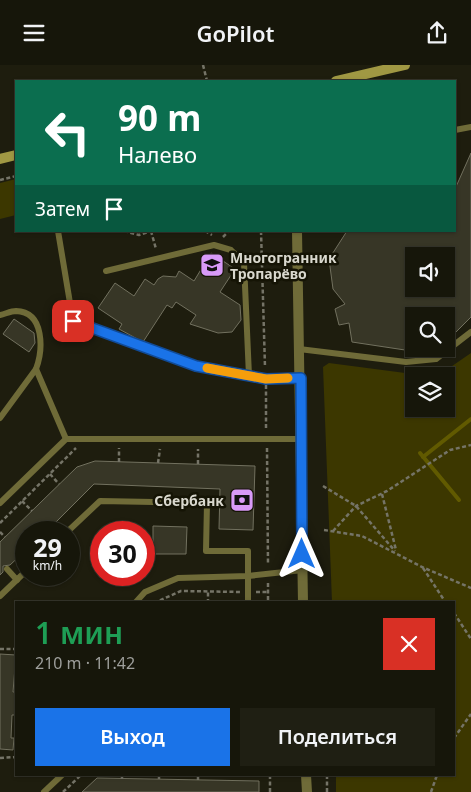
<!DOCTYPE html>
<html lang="ru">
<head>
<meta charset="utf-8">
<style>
  :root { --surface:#16160a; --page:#1f1f13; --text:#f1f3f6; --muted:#9e9f9c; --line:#35352b; --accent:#1a73e8 }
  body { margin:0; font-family:"Noto Sans",sans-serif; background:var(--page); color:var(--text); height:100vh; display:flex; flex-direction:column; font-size:19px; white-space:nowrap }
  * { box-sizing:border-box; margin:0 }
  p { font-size:16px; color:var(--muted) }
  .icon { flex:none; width:28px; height:28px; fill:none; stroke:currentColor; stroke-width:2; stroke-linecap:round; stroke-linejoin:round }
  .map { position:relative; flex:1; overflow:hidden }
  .drawer { position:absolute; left:15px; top:536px; width:440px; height:175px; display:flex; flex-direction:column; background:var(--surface); border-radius:0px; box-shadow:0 1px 4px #0004,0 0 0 1px var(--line) }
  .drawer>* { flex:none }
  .top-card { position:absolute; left:15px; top:15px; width:441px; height:152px; border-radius:0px; box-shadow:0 1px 4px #0004,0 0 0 1px var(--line); background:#0b6e4f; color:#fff; overflow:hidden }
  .controls { position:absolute; left:405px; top:182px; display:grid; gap:10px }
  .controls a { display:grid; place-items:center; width:50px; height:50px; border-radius:0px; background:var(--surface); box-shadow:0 1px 4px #0004,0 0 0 1px var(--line); font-size:25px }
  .speed { position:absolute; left:15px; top:456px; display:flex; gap:10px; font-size:25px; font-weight:700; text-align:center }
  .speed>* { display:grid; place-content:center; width:65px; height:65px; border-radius:50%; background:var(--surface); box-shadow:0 1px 4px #0004,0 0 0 1px var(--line); line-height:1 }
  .speed small { font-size:12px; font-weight:400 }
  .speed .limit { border:8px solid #d22; background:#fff; color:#111 }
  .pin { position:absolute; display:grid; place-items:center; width:42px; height:42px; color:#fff; margin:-21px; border-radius:10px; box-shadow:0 2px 8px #0006 }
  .me { position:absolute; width:55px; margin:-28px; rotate:0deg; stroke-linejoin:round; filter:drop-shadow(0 0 4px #0008) }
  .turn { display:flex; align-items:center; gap:18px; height:105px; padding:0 20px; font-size:22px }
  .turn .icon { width:65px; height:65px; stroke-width:2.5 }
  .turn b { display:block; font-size:35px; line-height:42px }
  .then { display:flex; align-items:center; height:48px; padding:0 20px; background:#0003; gap:10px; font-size:19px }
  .round { display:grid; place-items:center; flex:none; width:52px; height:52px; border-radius:0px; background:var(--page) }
  .summary { display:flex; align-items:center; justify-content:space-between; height:85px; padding:0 20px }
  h1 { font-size:30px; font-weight:600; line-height:38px; color:#1e9e55 }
  .cta { display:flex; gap:10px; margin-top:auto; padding:10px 20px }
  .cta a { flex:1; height:58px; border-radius:0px; background:var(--accent); color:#fff; font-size:20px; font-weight:600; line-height:58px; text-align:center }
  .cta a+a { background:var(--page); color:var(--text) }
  header { display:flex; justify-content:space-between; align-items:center; height:65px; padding:0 20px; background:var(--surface); font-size:22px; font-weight:600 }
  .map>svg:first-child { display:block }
</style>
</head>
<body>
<header><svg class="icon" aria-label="menu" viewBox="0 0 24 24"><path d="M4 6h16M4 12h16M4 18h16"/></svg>GoPilot<svg class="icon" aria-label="share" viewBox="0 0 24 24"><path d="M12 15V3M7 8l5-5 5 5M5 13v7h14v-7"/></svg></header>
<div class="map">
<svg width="471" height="727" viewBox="0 0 471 727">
  <rect width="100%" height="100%" fill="#1e1d0e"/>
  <!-- green -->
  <g fill="#3c3700" fill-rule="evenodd">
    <path d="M16,114V150L0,154V118Z"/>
    <path d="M471,288V727H336V710H454V538L332,537L323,302L329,298L428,311L442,308ZM414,311H446V344H414Z"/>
  </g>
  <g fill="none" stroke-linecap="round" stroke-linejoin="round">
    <!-- stream -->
    <g stroke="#615a00" stroke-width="4">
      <path d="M420,388L459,435"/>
      <path d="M423,392L471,354"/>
    </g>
  </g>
  <!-- building -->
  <g fill="#373626" stroke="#72715f" fill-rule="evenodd">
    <path d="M471,88V252L446,277V251H414V265L406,267L405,285L352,277L349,258L339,260L335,244L345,239L333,224L329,194L347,166H455V124ZM414,191H446V224H414Z"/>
    <path d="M211,188L235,204L220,227L240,240L241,255L232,267L218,268L190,259L196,250L176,237L172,243L167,240L143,277L119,264L122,259L98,243L115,218L134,231L145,214L154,220L158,214L163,211L176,212L179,206L194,216Z"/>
    <path d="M14,254L34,268L35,278L29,287L3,269Z"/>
    <path d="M95,396L255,401L253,465L219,464L220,424L94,419L45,468H26V485L10,500L3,501V507L0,510V477L77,402Z"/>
    <path d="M153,461L187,462L186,489H153Z"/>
    <path d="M0,589L16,590L13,627H16V650H12L11,673H14L13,685L0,684Z"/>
    <path d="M97,713L259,716V727H82Z"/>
  </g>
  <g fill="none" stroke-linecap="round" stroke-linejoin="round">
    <!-- path -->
    <g stroke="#757467" stroke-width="2.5" stroke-dasharray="4 2.5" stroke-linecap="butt">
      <path d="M203,0L207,16"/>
      <path d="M0,115L16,111"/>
      <path d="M124,166L139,170L152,166"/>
      <path d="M151,166L156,184"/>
      <path d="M205,166L212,170"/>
      <path d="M261,166L265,302"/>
      <path d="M223,172L229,166"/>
      <path d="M263,211H286"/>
      <path d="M266,320V365"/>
      <path d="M267,383L268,500"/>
      <path d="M119,397V383"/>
      <path d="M158,398L160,384"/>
      <path d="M198,399V384"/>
      <path d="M50,409L59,419"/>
      <path d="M323,421L356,441L395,486"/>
      <path d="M382,429L396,485"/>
      <path d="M22,436L32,446"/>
      <path d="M0,458L76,383"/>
      <path d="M324,465L362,471L422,502L471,523"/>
      <path d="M333,466L356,441L387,426L450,385L471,380"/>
      <path d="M0,467L5,472"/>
      <path d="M423,503L446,538"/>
      <path d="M268,518V538"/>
      <path d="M256,527H268"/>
      <path d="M154,538L181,526L241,527"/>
      <path d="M208,538V527"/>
      <path d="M454,548L471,574"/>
      <path d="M0,584H16"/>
      <path d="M454,673L471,649"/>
      <path d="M0,693L16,692"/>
      <path d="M270,710V727"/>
      <path d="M327,710V727"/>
      <path d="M122,714V710"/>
      <path d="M159,714V710"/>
      <path d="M198,715V710"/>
      <path d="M63,727L81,710"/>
      <path d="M431,727L437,710"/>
    </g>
    <!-- lane -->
    <g stroke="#6f6b38" stroke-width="6">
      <path d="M455,65L471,62"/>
      <path d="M58,166L73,256C151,285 216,315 301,313"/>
      <path d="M106,206L214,180L231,185L244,198L249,311"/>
      <path d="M0,250C5,249 11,246 16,246C45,247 43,285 36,304L66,374"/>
      <path d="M299,284L406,297L436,294L471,267"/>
      <path d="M0,353L36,304"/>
      <path d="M0,438L66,374H302"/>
      <path d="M66,468L100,436L207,438L206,486H248V538"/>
      <path d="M7,504L17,515"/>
      <path d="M0,531L26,506"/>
      <path d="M135,538L145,527L178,513L248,511L303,505"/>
      <path d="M44,727L62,710"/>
    </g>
    <!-- street -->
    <g stroke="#6f6b38" stroke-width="10">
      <path d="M297,166L303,538"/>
      <path d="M306,710L307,727"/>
    </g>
    <!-- secondary -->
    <g stroke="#a09843" stroke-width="10">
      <path d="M336,16L405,0"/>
      <path d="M0,94L16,90"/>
    </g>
  </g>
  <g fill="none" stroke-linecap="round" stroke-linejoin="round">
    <!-- route casing -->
    <g stroke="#114b97" stroke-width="12">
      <path id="route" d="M73,256L196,301L266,314L301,313L302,489"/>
    </g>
    <!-- route -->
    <use href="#route" stroke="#1a73e8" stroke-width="9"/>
    <!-- slow -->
    <path stroke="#f59e0b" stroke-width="9" d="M207,303L266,314L288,313"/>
  </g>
  <!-- icons -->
  <defs>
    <g id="school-square" transform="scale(1.25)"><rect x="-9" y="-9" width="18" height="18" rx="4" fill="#d89af8" stroke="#151405"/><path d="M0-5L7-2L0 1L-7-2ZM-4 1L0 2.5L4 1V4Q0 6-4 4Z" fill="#111"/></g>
    <g id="bank-square" transform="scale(1.25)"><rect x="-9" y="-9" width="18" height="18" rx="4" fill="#d89af8" stroke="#151405"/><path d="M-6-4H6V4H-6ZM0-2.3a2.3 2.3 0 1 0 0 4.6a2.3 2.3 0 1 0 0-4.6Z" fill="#111"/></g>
  </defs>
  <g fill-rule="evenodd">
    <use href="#school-square" x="212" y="200"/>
    <use href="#bank-square" x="242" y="435"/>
  </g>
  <g text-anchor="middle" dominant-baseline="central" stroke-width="5" stroke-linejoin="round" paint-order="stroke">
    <!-- poi labels -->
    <g font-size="14" font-weight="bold" fill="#d9d8ce" stroke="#151405" text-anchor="start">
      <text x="230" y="192">Многогранник<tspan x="230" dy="16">Тропарёво</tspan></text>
      <text x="224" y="435" text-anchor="end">Сбербанк</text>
    </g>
  </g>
</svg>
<div class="controls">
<a><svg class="icon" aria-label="sound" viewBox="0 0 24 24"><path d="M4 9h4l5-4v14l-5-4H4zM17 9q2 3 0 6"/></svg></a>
<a><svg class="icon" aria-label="search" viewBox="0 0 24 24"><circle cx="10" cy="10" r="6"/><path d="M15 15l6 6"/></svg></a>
<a><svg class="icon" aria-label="layers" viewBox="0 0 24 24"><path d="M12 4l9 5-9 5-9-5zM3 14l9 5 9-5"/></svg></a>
</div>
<div class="speed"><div>29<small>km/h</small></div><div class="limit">30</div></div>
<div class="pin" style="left:73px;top:256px;background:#d93025"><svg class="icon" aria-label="arrive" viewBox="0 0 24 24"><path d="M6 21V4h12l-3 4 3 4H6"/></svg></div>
<svg class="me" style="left:302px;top:489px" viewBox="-20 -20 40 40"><path d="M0-17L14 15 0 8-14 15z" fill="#1a73e8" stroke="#fff" stroke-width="4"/></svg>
<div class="top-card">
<div class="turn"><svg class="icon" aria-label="left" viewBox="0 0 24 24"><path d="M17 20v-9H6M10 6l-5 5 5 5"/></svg><div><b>90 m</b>Налево</div></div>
<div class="then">Затем<svg class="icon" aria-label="arrive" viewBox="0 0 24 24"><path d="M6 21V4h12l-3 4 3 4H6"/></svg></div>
</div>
<section class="drawer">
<div class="summary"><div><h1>1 мин</h1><p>210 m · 11:42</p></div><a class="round" style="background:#d93025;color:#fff"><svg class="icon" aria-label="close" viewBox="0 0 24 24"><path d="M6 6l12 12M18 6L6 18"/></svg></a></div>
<div class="cta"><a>Выход</a><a>Поделиться</a></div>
</section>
</div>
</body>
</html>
